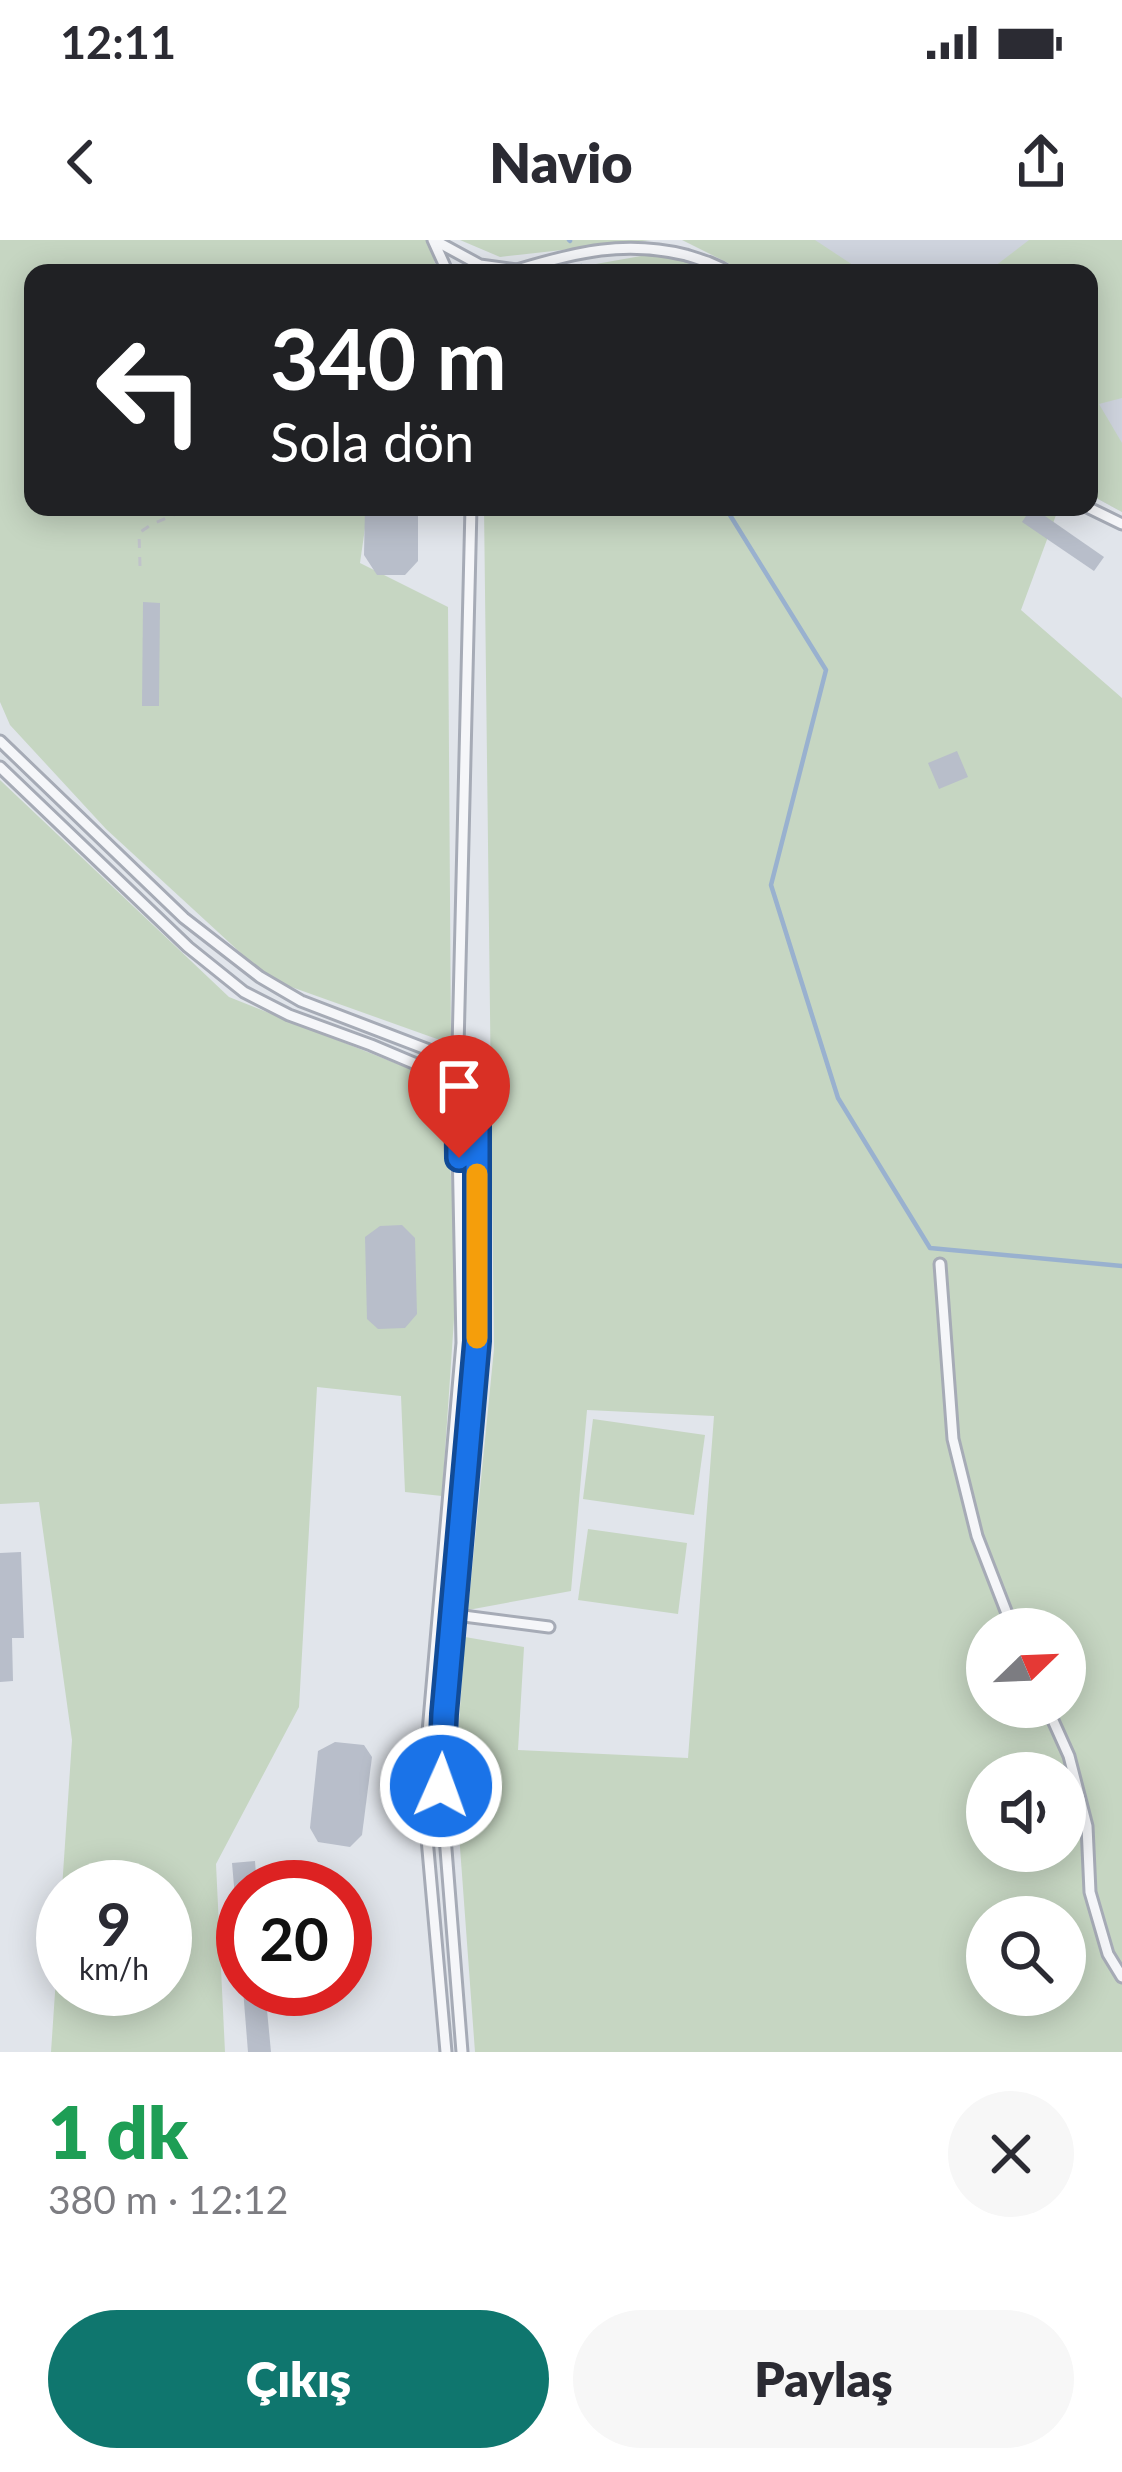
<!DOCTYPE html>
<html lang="tr">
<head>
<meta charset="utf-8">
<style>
  :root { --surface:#fff; --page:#f7f7f7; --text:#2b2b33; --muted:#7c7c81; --accent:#0f766e }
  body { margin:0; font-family:Lato,sans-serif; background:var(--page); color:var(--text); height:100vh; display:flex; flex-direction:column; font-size:45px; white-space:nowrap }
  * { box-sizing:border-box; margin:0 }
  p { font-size:39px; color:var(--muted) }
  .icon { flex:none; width:66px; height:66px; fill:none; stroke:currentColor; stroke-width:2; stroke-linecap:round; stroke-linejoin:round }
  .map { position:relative; height:1812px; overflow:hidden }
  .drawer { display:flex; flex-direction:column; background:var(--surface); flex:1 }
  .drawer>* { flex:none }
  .top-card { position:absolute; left:24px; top:24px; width:1074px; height:252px; border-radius:24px; box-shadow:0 6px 30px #0003; background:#202124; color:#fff; overflow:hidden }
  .needle { width:78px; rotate:67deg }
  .buttons { position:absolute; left:966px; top:1368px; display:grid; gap:24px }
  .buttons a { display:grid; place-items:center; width:120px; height:120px; border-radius:50%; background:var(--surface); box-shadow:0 6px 30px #0003; font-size:60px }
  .speed { position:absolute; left:36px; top:1620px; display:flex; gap:24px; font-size:60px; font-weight:700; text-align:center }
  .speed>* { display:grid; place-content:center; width:156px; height:156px; border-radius:50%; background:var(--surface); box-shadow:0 6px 30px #0003; line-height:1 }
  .speed small { font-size:30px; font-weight:400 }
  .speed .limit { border:18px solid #d22; background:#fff; color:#111 }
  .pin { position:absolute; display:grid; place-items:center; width:102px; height:102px; color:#fff; margin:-123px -51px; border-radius:50% 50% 50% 0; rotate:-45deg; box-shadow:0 0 12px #0007 }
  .pin .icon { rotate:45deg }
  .me { position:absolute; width:132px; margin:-66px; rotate:2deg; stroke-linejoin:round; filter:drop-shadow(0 0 9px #0008) }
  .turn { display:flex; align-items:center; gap:42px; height:252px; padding:0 48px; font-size:54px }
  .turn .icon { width:156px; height:156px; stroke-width:2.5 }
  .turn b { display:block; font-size:84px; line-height:102px }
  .round { display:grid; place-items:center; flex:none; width:126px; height:126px; border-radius:63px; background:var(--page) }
  .head { display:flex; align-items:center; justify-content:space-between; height:204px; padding:0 48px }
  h1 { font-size:72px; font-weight:800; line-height:90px; color:#1e9e55 }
  .action { display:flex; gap:24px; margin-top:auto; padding:24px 48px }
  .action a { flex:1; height:138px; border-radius:72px; background:var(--accent); color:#fff; font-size:48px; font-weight:800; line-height:138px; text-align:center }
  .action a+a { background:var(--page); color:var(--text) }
  .status { display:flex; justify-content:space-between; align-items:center; height:84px; padding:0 60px; background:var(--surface); direction:ltr }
  .status svg { height:33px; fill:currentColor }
  header { display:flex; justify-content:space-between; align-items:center; height:156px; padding:0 48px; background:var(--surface); font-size:54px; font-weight:800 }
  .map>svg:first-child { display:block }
</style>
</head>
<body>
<div class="status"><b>12:11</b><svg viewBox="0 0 49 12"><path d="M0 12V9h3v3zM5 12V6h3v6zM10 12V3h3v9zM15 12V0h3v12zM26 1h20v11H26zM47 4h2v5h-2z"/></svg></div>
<header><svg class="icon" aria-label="back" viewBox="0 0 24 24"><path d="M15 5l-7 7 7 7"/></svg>Navio<svg class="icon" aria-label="share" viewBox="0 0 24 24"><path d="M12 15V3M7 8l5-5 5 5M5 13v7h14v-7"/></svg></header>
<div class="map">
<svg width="1122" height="1812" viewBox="0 0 1122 1812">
  <rect width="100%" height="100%" fill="#e1e5eb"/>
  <!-- built -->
  <path fill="#cfd4de" d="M698,0H1122V272L1089,254V33H747Z"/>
  <!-- green -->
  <g fill="#c6d6c2" fill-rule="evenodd">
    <path d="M0,0H428L438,33H33V267H368L360,323L448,367L451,804L269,739L106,589L10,485L0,462Z"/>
    <path d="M460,0H651L500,17Z"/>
    <path d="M682,0H815L865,33H748Z"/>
    <path d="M1029,0H1122V158L1099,164L1122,203V272L1089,254V33H986Z"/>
    <path d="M675,10L709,33H545Z"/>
    <path d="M484,267H1059L1021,370L1122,458V1812H475L455,1539L465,1397L524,1407L518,1510L688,1518L714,1176L587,1170L571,1351L468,1370L494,1109ZM987,1389H1065V1467H987ZM987,1533H1065V1611H987ZM987,1677H1065V1755H987Z"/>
    <path d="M0,540L229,757L443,842L458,1020L442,1256L405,1252L401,1156L317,1147L299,1467L216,1624L225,1812H51L72,1500L39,1262L0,1264ZM63,1647H165V1749H63Z"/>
    <path d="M593,1179L705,1195L694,1275L583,1259Z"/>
    <path d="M588,1289L687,1303L678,1374L578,1360Z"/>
  </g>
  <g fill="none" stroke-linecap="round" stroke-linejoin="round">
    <!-- stream -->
    <g stroke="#99b1cf" stroke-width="4.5">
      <path d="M569,0L570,1"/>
      <path d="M581,26L584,33"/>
      <path d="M725,267L826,430L771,645L838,858L930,1008L1122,1026"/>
    </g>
  </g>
  <!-- building -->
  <g fill="#b8beca">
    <path d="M365,267H418V321L405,335H377L364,315Z"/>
    <path d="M1032,267L1104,317L1094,331L1022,282Z"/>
    <path d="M143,362L160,363L159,466H142Z"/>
    <path d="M957,511L968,537L939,549L928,523Z"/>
    <path d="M402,985L415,998L417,1074L405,1088L378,1089L367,1079L365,997L380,986Z"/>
    <path d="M21,1312L24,1398H12L13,1441L0,1442V1313Z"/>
    <path d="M335,1502L364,1505L372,1517L362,1595L350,1607L318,1602L310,1588L318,1511Z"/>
    <path d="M255,1621L257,1647H243V1715H240L232,1623Z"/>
    <path d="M243,1749H265L271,1812H248Z"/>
  </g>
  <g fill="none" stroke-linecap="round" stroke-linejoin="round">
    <!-- service casing -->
    <g stroke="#a6abb6" stroke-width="15">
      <g id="service">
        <path d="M433,0L448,33"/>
        <path d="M434,0L480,25L517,30"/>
        <path d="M515,33L517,30C576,12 625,0 686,15C702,20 716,24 730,33"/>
        <path d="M1087,267L1122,284"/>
        <path d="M0,501L184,678L260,737L301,761L442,815C463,826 470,838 477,861V1101L444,1474L441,1546L462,1812"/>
        <path d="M0,527L188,707L244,752L289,775L371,805L442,835L451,841L457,855L462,1103L424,1538L425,1576L446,1812"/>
        <path d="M457,849L471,267"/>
        <path d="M940,1024L953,1199L977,1296L1013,1389"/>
        <path d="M448,1374L549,1387"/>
        <path d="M1047,1467L1069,1516L1087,1586L1090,1652L1108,1714L1122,1737"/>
      </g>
    </g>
    <!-- path -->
    <path stroke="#c0c3ca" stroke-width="3" stroke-dasharray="9 9" stroke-linecap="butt" d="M140,326L139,293L152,284L193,267"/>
    <!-- service -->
    <use href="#service" stroke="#f5f6f9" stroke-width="9"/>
  </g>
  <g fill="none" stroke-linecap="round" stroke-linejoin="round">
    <!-- route casing -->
    <g stroke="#114b97" stroke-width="30">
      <path id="route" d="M441,1546L444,1474L477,1101V861L472,843L458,823L459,918"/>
    </g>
    <!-- route -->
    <use href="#route" stroke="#1a73e8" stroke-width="21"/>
    <!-- slow -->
    <path stroke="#f59e0b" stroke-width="21" d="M477,934V1098"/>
  </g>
</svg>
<div class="buttons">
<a><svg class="needle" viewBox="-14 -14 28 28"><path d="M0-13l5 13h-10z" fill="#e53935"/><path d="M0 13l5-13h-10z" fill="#7c7c81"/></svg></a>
<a><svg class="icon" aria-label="sound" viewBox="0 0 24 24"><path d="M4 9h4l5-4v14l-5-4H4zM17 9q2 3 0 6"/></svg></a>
<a><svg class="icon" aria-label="search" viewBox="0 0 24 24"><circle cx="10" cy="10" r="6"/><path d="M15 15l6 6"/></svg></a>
</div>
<div class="speed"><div>9<small>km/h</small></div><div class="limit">20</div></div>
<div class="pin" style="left:459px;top:918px;background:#d93025"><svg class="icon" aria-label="arrive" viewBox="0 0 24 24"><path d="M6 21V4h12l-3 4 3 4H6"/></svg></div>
<svg class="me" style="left:441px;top:1546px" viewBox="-20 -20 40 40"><circle r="17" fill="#1a73e8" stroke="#fff" stroke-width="3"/><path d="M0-11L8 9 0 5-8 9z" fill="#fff"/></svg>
<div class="top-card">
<div class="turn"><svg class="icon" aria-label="left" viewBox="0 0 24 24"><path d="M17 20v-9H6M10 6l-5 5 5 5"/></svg><div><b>340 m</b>Sola dön</div></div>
</div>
</div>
<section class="drawer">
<div class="head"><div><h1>1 dk</h1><p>380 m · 12:12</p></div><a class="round"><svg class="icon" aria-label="close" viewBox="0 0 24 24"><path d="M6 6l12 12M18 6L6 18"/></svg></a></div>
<div class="action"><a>Çıkış</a><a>Paylaş</a></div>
</section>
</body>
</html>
